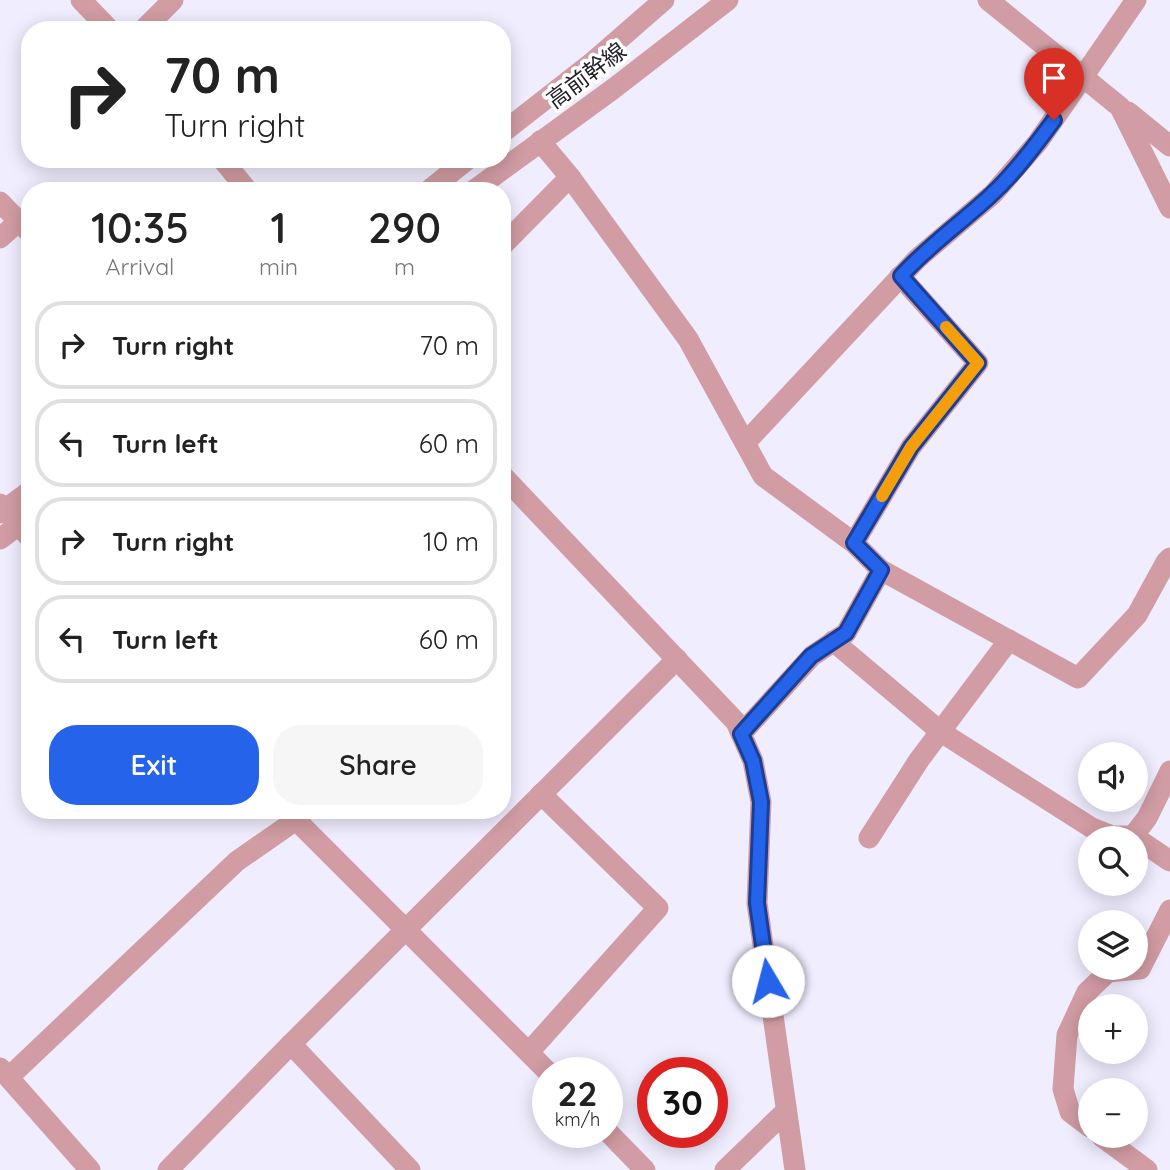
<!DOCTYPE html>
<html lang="en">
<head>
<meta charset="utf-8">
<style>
  :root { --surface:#fff; --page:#f6f6f6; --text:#222; --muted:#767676; --line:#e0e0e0; --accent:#2563eb }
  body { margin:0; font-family:Quicksand,"Noto Sans JP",sans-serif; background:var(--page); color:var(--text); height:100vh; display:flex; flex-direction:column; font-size:26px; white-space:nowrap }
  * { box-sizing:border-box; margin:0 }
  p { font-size:23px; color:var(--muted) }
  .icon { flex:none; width:38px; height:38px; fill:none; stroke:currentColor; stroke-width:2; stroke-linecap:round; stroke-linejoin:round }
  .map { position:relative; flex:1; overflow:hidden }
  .sheet { position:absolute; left:21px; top:182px; width:490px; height:637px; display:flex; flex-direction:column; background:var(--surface); border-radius:28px; box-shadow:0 4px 18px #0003 }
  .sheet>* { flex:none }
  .guide { position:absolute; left:21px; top:21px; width:490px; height:147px; border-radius:28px; box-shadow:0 4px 18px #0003; background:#fff; color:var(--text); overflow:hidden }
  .tools { position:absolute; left:1078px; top:742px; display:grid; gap:14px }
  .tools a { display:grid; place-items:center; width:70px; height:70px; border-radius:50%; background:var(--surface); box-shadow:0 4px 18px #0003; font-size:35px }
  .speed { position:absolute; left:532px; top:1057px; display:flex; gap:14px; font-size:35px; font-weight:700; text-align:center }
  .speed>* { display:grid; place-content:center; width:91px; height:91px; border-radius:50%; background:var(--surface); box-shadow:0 4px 18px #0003; line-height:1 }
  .speed small { font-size:18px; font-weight:400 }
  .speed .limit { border:10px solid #d22; background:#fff; color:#111 }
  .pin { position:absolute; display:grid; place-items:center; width:60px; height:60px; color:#fff; margin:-72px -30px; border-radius:50% 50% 50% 0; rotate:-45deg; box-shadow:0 0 7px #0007 }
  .pin .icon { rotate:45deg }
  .me { position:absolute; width:77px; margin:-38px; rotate:352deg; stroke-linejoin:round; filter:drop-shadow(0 0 5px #0008) }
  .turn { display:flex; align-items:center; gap:24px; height:147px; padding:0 28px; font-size:32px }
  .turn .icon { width:91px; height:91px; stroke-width:2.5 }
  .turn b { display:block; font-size:49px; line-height:60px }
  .eta { display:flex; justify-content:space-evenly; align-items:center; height:119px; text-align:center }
  .eta b { font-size:42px; font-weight:600; line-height:49px }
  .cta { display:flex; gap:14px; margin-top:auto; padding:14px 28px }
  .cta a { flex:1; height:80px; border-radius:28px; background:var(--accent); color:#fff; font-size:28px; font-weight:600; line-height:80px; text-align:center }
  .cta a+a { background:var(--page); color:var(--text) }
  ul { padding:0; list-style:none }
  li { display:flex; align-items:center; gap:21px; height:88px; margin:0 14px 10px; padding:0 14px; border:4px solid var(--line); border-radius:28px }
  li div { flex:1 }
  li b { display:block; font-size:26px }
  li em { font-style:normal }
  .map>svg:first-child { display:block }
</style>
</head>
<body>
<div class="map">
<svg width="1170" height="1170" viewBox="0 0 1170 1170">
  <rect width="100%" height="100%" fill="#efedfe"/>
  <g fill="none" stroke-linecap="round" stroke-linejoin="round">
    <!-- minor -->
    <g stroke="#d19ca3" stroke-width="21">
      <path d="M81,0L110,30"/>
      <path d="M988,0L1120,107L1170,208"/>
      <path d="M143,30L173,0"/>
      <path d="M1128,112L1170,146"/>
      <path d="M502,133L594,61L664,0"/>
      <path d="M540,141L570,177L688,339L763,476L854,543L881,570L1078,678L1137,615L1166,562L1170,558"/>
      <path d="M222,159L248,191"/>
      <path d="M428,191L468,159"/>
      <path d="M473,191L613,89L728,0"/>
      <path d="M0,202L30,233"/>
      <path d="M0,238L19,221"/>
      <path d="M502,246L570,177"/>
      <path d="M746,442L917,259L993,194L1038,142L1136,0"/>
      <path d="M502,475L736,722L753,761L761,802L757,903L795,1170"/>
      <path d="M0,504L30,538"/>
      <path d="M0,513L30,491"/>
      <path d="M0,539L28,518"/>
      <path d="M854,543L911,447L978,363L900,276"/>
      <path d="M833,641L941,732L1092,828L1112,836H1133L1147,818L1170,771"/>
      <path d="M741,734L812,656L846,633L881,570"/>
      <path d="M1133,836L1170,861"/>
      <path d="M869,838L919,760L1009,640"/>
      <path d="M291,1044L410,1170"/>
      <path d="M529,1052L658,908L541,794"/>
      <path d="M0,1068L90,1170"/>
      <path d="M9,1077L237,861L296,820L549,1073"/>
      <path d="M1090,1127L1070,1112L1063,1089L1067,1035L1087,992L1108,972L1140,969L1170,910"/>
      <path d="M607,1131L645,1170"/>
      <path d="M1101,1136L1147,1170"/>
      <path d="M168,1170L291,1044L677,659"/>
      <path d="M725,1170L786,1111"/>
    </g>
  </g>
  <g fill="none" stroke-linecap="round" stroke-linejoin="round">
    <!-- route casing -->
    <g stroke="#184099" stroke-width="18">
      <path id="route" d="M768,981L757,903L761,802L753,761L741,734L811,656L846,633L881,570L854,543L911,447L978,363L901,276C928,246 961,223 990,196C1014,174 1035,146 1054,120"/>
    </g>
    <!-- route -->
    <use href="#route" stroke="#2563eb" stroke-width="12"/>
    <!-- slow -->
    <path stroke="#f59e0b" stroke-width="12" d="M882,496L911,447L978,363L946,327"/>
  </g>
  <g text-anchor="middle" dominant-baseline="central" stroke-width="7" stroke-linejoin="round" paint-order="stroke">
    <!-- street labels -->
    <g font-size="23" fill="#22212b" stroke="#fff">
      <text transform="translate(586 75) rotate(-37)">高前幹線</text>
    </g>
  </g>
</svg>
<div class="tools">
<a><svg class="icon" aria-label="sound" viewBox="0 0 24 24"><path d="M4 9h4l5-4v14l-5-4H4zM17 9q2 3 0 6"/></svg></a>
<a><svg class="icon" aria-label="search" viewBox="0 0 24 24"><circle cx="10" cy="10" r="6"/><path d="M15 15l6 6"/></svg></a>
<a><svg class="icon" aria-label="layers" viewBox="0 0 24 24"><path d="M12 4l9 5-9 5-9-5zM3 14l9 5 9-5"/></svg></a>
<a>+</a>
<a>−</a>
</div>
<div class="speed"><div>22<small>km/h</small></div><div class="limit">30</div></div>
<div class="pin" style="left:1054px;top:120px;background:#d93025"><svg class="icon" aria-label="arrive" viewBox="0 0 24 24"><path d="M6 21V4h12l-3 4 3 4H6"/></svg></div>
<svg class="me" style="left:768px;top:981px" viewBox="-20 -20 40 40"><circle r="19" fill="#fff"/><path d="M0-13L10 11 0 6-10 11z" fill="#2563eb"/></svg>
<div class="guide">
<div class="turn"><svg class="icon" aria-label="right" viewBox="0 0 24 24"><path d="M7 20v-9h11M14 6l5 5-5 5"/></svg><div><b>70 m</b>Turn right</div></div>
</div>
<section class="sheet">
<div class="eta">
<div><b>10:35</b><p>Arrival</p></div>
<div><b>1</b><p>min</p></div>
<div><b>290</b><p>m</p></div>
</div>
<ul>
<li><svg class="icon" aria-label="right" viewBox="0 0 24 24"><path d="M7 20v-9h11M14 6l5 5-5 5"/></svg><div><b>Turn right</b></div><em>70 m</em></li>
<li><svg class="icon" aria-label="left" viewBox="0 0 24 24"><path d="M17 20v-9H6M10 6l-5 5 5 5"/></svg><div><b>Turn left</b></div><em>60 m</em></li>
<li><svg class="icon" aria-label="right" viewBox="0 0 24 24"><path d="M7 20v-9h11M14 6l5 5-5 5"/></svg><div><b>Turn right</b></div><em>10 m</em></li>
<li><svg class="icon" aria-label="left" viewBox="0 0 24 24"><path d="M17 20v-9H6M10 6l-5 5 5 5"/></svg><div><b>Turn left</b></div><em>60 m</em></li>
</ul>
<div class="cta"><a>Exit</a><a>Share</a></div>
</section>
</div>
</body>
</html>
